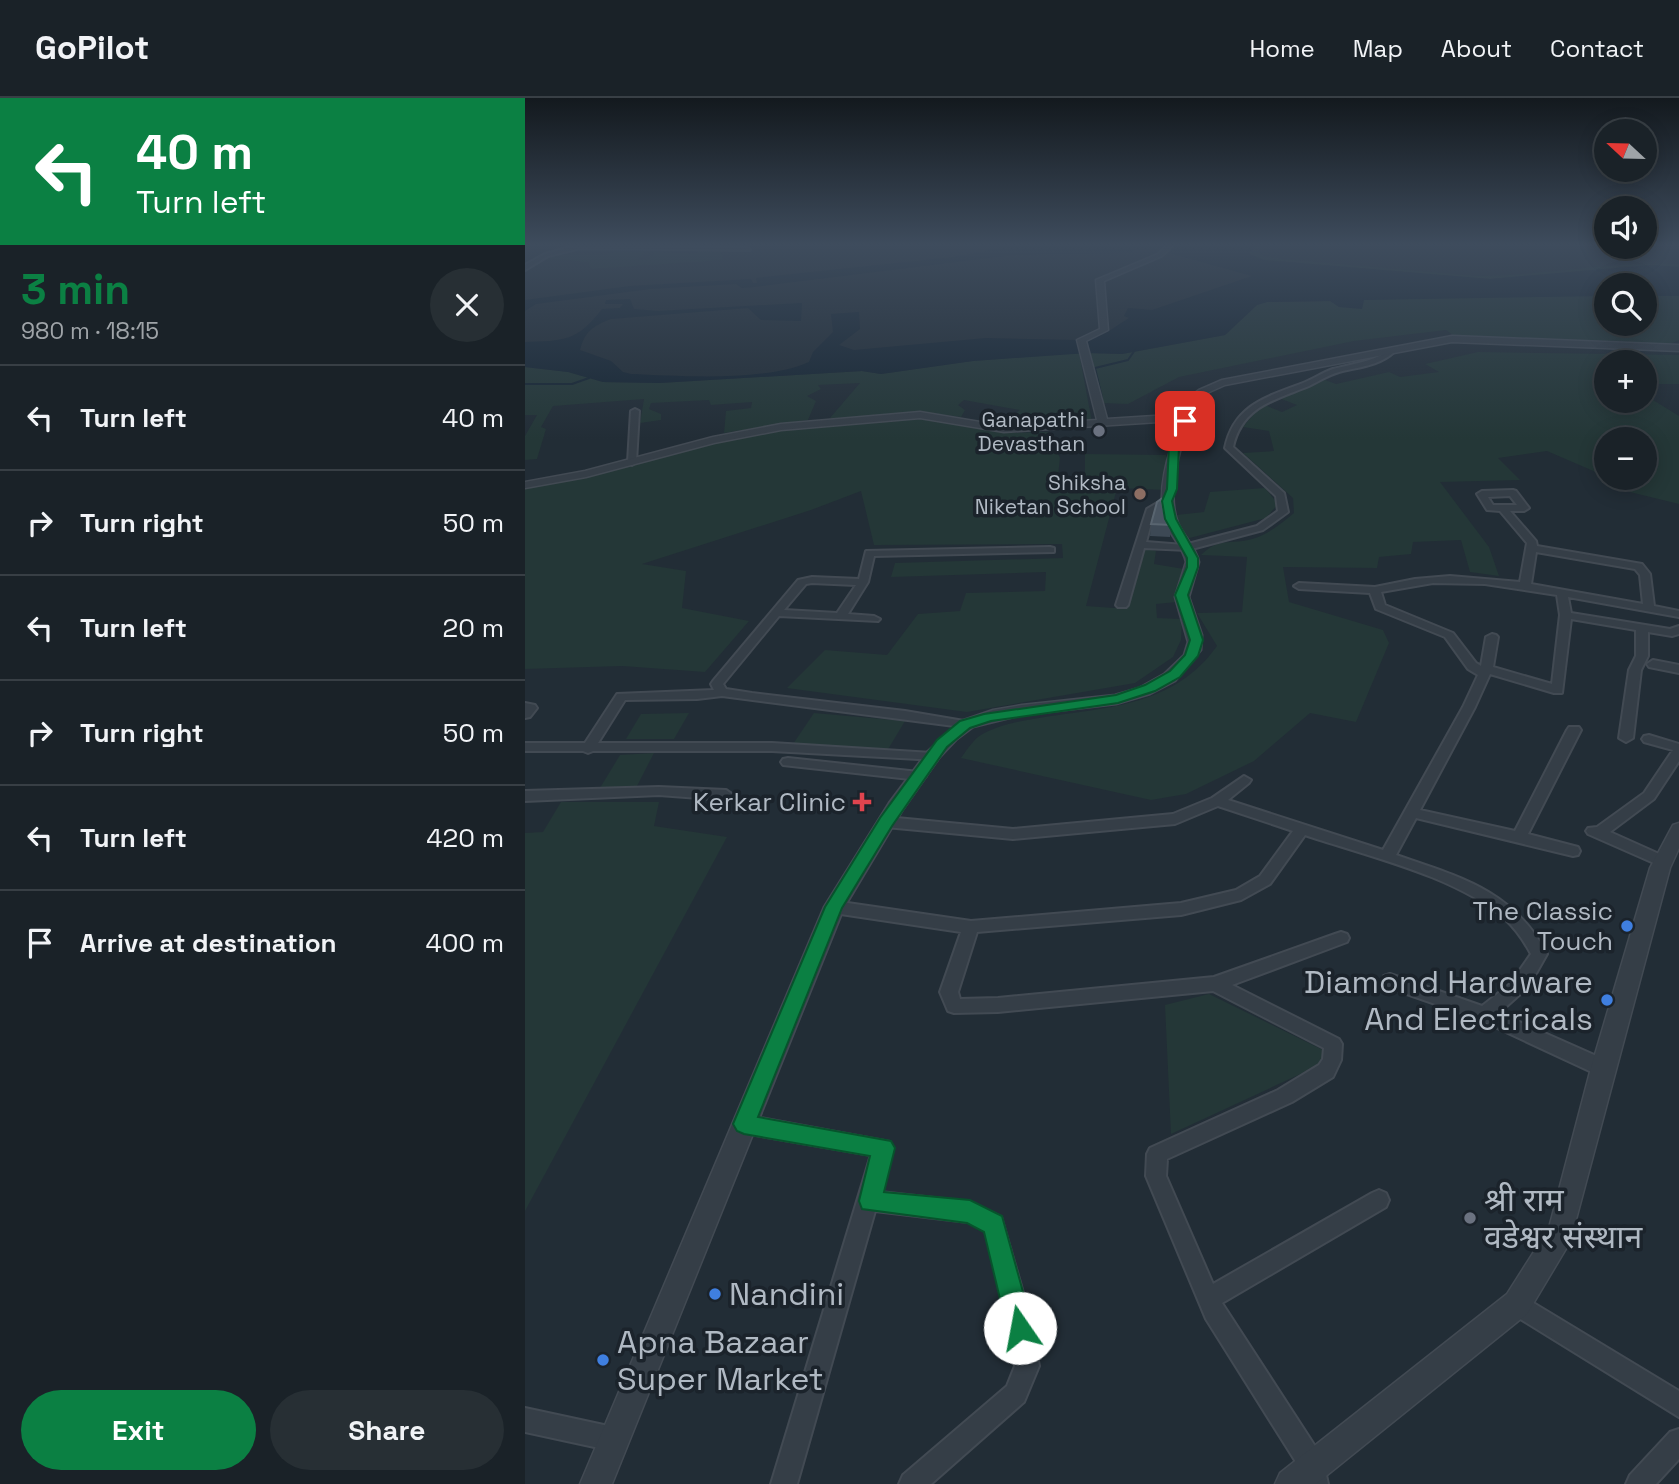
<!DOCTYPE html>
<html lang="en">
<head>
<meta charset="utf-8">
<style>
  :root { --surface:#1a2228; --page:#272f34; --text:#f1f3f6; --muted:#9fa4a8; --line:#383f45; --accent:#0b8043 }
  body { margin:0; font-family:"Space Grotesk","Noto Sans Devanagari",sans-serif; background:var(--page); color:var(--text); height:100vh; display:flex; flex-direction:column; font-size:26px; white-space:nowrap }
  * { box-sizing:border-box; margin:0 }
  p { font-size:23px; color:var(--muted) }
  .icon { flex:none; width:38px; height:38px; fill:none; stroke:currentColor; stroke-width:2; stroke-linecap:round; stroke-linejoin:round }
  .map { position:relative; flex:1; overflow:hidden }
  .side { display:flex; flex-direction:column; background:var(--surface); width:525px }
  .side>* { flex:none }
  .top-card { background:#0b8043; color:#fff; overflow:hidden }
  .needle { width:46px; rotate:292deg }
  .fabs { position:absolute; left:1069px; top:21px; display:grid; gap:14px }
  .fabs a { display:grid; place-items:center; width:63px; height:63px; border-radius:50%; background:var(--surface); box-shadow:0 4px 18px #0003,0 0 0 2px var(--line); font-size:35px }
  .pin { position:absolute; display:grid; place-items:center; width:60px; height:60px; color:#fff; margin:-30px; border-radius:14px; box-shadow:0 4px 10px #0006 }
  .me { position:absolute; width:77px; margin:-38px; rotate:348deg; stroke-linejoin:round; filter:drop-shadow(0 0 5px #0008) }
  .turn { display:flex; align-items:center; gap:24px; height:147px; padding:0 21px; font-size:32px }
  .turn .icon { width:91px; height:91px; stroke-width:2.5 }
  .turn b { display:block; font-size:49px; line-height:60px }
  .round { display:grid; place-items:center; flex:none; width:74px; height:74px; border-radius:37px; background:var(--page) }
  .overview { display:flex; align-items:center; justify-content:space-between; height:119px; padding:0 21px }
  h1 { font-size:42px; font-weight:600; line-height:52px; color:var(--accent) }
  .primary-button { display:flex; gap:14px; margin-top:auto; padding:14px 21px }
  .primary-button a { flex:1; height:80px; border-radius:42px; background:var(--accent); color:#fff; font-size:28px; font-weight:600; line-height:80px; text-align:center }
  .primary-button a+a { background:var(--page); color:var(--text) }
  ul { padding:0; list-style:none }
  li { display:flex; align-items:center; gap:21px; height:105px; padding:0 21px; border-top:2px solid var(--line) }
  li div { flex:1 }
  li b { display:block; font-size:26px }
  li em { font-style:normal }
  header { display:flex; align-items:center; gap:42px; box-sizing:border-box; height:98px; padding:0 35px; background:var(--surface); border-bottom:2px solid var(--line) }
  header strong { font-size:33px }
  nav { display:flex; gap:38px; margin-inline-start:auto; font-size:24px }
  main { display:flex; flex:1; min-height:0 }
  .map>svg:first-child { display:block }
</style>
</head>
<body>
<header>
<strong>GoPilot</strong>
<nav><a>Home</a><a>Map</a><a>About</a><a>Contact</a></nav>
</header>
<main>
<section class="side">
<div class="top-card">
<div class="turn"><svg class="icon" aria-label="left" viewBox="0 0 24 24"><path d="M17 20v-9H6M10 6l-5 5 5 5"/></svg><div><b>40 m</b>Turn left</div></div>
</div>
<div class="overview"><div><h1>3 min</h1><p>980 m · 18:15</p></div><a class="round"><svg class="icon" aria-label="close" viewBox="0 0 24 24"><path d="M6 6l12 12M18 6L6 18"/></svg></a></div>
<ul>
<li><svg class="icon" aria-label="left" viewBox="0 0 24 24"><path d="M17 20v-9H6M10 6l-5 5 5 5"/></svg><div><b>Turn left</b></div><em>40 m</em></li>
<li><svg class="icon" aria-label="right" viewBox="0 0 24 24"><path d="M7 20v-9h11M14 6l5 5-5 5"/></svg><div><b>Turn right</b></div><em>50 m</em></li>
<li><svg class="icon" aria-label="left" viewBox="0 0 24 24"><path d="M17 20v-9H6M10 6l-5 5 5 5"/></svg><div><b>Turn left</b></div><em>20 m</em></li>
<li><svg class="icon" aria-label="right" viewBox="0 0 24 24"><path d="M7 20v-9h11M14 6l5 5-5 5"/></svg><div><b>Turn right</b></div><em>50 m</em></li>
<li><svg class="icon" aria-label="left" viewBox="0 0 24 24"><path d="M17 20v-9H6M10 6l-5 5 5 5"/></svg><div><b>Turn left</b></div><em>420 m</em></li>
<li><svg class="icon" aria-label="arrive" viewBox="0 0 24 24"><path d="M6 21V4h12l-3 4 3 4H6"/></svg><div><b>Arrive at destination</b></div><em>400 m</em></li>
</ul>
<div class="primary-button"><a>Exit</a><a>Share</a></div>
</section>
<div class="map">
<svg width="1154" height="1386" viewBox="0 0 1154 1386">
  <rect width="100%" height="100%" fill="#222d36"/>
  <!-- green -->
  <g fill="#243737" fill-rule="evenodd">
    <path d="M730,147H737L733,154L738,158L757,161L950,178C1019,178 1086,163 1154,166V169L1126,167L965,181L739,162L724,156Z"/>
    <path d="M100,150L119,152L113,162H123L130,154L172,156V153L196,154L198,162L67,171L63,164L17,160C43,151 76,164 100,150Z"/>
    <path d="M995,197L1081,198L1082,226H1120V198H1154V242L1143,247L931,239L921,232L829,243L654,279L603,306L577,305L563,255L597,256L700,237L732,207L742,204L805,203L837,210L838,202Z"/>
    <path d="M953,254L1154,257V286H1120V264H1082V303H1120V297L1154,318V406L1105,394L1073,375L1022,353L973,360L995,382L915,384L964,449L974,478L945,474L936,442L888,444L886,456L854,459L852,470L758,469L764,504L858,532L864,545L831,624L785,615L729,663L661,696L626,702L436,660C441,653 447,644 453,639C473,626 497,623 520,619C586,609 650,607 692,548L672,515L717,514L722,459L676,457C694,439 705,447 727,441C742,437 757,425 769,415L768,400L718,355L749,353L744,333L718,329L737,306L757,314L772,307L754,300L800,282L811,286L864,274L875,279L914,274L900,266ZM1082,341H1120V380H1082Z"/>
    <path d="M554,255L567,324L493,327L482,322L495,312L439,302L433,307L440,312L436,319L399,314L316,322L305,320L335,285L293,287L296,291L282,298L291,303L283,322L199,335L201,313L226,310L227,304L186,307L184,302L126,305L124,311L136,316V322L115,325L119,301L28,308L16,329L21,331L12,361L0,362V338L12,317H0V269L44,274L78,284L134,285L337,273L356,276L447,263Z"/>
    <path d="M377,321H417L485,335L523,334L535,360L533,378L560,380V356L641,357V392L592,390L561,508L589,510L604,508L619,450L631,453L629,466L659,471L652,504L631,506L632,520L657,521L656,542L648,559L610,585L442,614L262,590L300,552L362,557L393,516L435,513L441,495L520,493L521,474L366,479L370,465L538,460L537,446L349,447L336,393L286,412L117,466L161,473L157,510L224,523L180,574L97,568L0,571V391L254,330Z"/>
    <path d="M740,390L753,406L741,420L657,442L651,417L679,414L685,394Z"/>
    <path d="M164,615L149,641H101L116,616Z"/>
    <path d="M289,615L380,623L362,653L268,646Z"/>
    <path d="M129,655L112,688L75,690L95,657Z"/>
    <path d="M36,704H134L129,728L202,739L0,1113V735L18,734Z"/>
    <path d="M684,896L800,953L797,966L646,1036L640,907Z"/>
  </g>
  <!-- water -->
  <g fill="#162532">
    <path d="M531,147H643L640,150L610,152L606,155L488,157L229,189L217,190L211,186L125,191L11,206L0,213V202L105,188L226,181L228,185H232L231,180L428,159L481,149Z"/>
    <path d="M650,147H730L724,156L739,162L965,181L1126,167L1154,169V198H1120V187H1082L1081,198L839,202L837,211L814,209L805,203L742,204L732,207L700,237L597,256L563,255L448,263L356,276L337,273L134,285L78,284L43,274L0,269V244C38,243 53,243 77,211L95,210L98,206H80L81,202L105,201L109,211L133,213L277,205L276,223L236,222L223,210L86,221C68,228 60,233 55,252L86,263L98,274L106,276C155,278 240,284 284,264L288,254L308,234L306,216L334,214L335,231L314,247L329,252L461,240L551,242L554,247C562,240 571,240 580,235C588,231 595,225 604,220L599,218L603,210L627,212L727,178L644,155Z"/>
  </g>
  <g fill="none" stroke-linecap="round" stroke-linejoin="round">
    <!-- stream -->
    <g stroke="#162532" stroke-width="2">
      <path d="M0,286H47L64,280"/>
      <path d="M577,300L570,270L603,262L610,252"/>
    </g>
    <!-- minor casing -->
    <g stroke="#424a53" stroke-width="4">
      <g id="minor">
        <path d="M53,147L222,150L225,152L56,150L23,158L0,172V167L20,156Z"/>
        <path d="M864,253L869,254C854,268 833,269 814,274C803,277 794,283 784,288C750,302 717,308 708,349L759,395L763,414L738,432L663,452L619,450L603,507L601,509H593L591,507L622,411L639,401L647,403L629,414L621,444L659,447L732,428L753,413L751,398L700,350C709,307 741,299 778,285C788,281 797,275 808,271C827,266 846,264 864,253Z"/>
        <path d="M110,311L114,313L111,364L107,367L103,364L106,313Z"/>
        <path d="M988,392L991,393L1004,410L999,413H985L1011,443L1012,448L1117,466L1125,476L1129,508L1154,513V519L1043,499L1046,515L1145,531L1154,528V536L1147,538L1123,534V558L1116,572L1108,640L1101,644L1094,640L1104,572L1111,558V532L1046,521L1037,595H1029L965,576L950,609L895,712L990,733L1042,632L1044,629H1054L1056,632L1003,736L1053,749L1055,753L1053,757L1048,758L891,720L871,757C935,779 988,792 1022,856L1004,888L974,915L1085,964L1087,970L1085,976L1078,978L1071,976L953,921L859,888L856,883L859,878L865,876L957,908L985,886L1006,856C999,843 991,831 980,821C931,778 842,758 780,737L745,786L716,802L656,817L452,834L433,894L435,901L473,900L689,879L810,836L816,834L822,836L824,840L822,844L707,887L814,941L817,946L816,962L808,979L767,1004L642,1061L641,1078L688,1186L847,1095L854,1092L861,1095L864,1102L861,1109L697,1205L797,1359L803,1386H777L776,1372L681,1221L621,1078L622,1056L625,1050L753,992L794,967L798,961L799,950L688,893L473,914L429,915L423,913L415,894L436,834L309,815L303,813L301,809L303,805L309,803L446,823L656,805L711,792L735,778L768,733L693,708L650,726L488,741L361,729L354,724L361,719L488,731L648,716L687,700L719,678L726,682L724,685L703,702L858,752L938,609L953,577L943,571L920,539L851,511L845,495L774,491L769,488L774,485L850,489L890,481L925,478L995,484L1002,445L975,413L962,412L952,396L957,393ZM985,398L992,407H968L963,399ZM1011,454L1110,471L1115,477L1118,506L1006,486ZM908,485L960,486L1032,497L1035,517L1027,586L968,569L973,539L971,537L967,536L961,539L956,568L951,565L928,535L860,507L856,494Z"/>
        <path d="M525,449L529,450V454L349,458L343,484L323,516L349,518L355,521L353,523L254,518L198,586L201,591L227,595L380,613L445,624L446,627L445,630L197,598L172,601L100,602L73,645H247L407,655L412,656L414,659L412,662L247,653H68L63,655L58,653H0V645H60L92,596L189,592L186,586L188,583L273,482L287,479L334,481L341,453ZM287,485L331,487L312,515L259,512L281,486Z"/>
        <path d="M1128,562L1154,567V575L1124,569L1122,566Z"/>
        <path d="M0,605L10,607L12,610L5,619L0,620Z"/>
        <path d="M1124,637L1154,646V663L1129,701L1085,734L1143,760L1146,764L1143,768L1138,769L1063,736L1061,733L1063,730L1072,729L1119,695L1148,652L1119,644L1117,641L1119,638Z"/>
        <path d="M263,660L394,674L401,678L394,682L258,667L256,664L258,661Z"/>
        <path d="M134,689L201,692L208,697L201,702L134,697L0,703V693Z"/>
        <path d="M219,1017L365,1044L368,1050L355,1094L445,1104L476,1119L503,1212L514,1268L499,1304L406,1386H374L378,1377L482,1288L490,1268L481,1212L460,1132L443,1124L350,1113L272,1386H246L346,1057L219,1035L212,1032L209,1026L212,1020Z"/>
        <path d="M992,1195L1154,1293V1319L984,1214L981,1206L984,1198Z"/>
        <path d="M0,1310L88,1329L97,1332L100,1341L97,1350L88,1353L0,1334Z"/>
        <path d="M1154,1331V1361L1131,1386H1101L1105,1377L1145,1334Z"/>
      </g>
    </g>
    <!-- tertiary casing -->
    <g stroke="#424a53" stroke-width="3">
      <g id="tertiary">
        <path d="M642,147H649L637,158L579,183L583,232L561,243L582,321L645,317L646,313L674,292L697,282L927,238L1154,247V253L927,244L700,287L680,296L655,316L665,326C653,352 642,397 653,425C659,439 671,449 674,464L664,499L677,537L676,552L650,583L625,596L591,606L497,617L448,629L432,641L414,660L377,713L319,810L87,1386H55L299,809L364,705L403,653L436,623L468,612L497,607L590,597L614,590L639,576L659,557L663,544L650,499L661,464C658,449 646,439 641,425C630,397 643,353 655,327L649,323L479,334L395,320L256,332L189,345L61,379L0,390V384L60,373L188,339L256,326L395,314L479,328L572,322L552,242L575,231L571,182L633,156Z"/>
        <path d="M1154,725V750L1145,770L1045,1144L1002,1216L791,1386H750L755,1375L982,1196L1024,1130L1066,970L1125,770L1148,727Z"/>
      </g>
    </g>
    <!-- minor -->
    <use href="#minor" fill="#353e47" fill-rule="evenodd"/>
    <!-- tertiary -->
    <use href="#tertiary" fill="#353e47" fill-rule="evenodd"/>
  </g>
  <!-- wall -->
  <path fill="#3d4955" d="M626,426L646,427L645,439L625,438Z"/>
  <!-- building -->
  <path fill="#495561" stroke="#596570" stroke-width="2" d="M636,401L639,414L646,427L626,426L632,404Z"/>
  <!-- sky -->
  <linearGradient id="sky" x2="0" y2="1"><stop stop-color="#13191e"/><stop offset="0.43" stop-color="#3e4c5d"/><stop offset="1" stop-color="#3e4c5d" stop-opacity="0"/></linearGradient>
  <rect width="1154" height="341" fill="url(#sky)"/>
  <!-- route -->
  <path fill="#0b8043" stroke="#07532c" stroke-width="2" d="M657,321L664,323L654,348L652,391L647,403L651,421L673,460V469L663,497L678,542L673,558L655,579L630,593L593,605L466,623L445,630L422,649L367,728L317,810L233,1019L366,1043L370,1050L359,1094L445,1102L477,1118L508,1230L504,1239L495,1243L486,1239L482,1230L459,1134L442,1125L337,1111L334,1103L345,1058L219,1036L212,1033L208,1026L300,809L355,720L412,642L435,623L459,616L591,597L620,587L645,573L660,557L665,542L650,497L662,469V460L640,421L637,403L642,391L644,348Z"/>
  <!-- markers -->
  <g fill="#6b7280" stroke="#1b232b" stroke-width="2.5">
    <circle cx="574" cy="333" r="7"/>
    <circle cx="945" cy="1120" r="7"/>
  </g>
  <circle fill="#8d6e63" stroke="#1b232b" stroke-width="2.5" cx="615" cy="396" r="7"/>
  <path fill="#e0444e" stroke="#1b232b" stroke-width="2.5" d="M333.5 693.5h7v7h7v7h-7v7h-7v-7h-7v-7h7z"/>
  <g fill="#3f7fe0" stroke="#1b232b" stroke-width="2.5">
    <circle cx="1102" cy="828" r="7"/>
    <circle cx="1082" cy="902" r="7"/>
    <circle cx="190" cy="1196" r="7"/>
    <circle cx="78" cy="1262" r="7"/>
  </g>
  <g text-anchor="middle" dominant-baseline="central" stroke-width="7" stroke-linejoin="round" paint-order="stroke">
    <!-- far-poi labels -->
    <g font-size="21" fill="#b0b9c3" stroke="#1b232b" text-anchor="end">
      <text x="560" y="321">Ganapathi<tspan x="560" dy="24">Devasthan</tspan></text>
      <text x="601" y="384">Shiksha<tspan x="601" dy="24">Niketan School</tspan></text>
    </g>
    <!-- poi labels -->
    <g font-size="26" fill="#b0b9c3" stroke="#1b232b" text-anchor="end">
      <text x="321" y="704">Kerkar Clinic</text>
      <text x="1088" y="813">The Classic<tspan x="1088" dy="30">Touch</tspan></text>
    </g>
    <!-- near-poi labels -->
    <g font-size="32" fill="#b0b9c3" stroke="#1b232b" text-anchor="start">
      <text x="1068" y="884" text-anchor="end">Diamond Hardware<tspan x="1068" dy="37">And Electricals</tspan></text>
      <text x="959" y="1102">श्री राम<tspan x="959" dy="37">वडेश्वर संस्थान</tspan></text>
      <text x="204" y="1196">Nandini</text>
      <text x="92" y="1244">Apna Bazaar<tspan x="92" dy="37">Super Market</tspan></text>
    </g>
  </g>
</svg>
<div class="fabs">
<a><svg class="needle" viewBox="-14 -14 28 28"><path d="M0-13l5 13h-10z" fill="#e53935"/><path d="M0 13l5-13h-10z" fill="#9fa4a8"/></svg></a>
<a><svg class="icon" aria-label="sound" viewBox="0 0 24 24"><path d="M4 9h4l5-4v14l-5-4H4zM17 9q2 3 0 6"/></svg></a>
<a><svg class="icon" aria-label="search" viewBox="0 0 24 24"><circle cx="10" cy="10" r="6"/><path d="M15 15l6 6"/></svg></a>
<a>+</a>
<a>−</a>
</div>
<div class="pin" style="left:660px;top:323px;background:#d93025"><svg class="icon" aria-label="arrive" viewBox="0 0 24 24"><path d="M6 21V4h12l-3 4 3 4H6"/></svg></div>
<svg class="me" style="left:495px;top:1230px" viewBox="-20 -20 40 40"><circle r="19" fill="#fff"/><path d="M0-13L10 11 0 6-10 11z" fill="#0b8043"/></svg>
</div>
</main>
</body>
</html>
